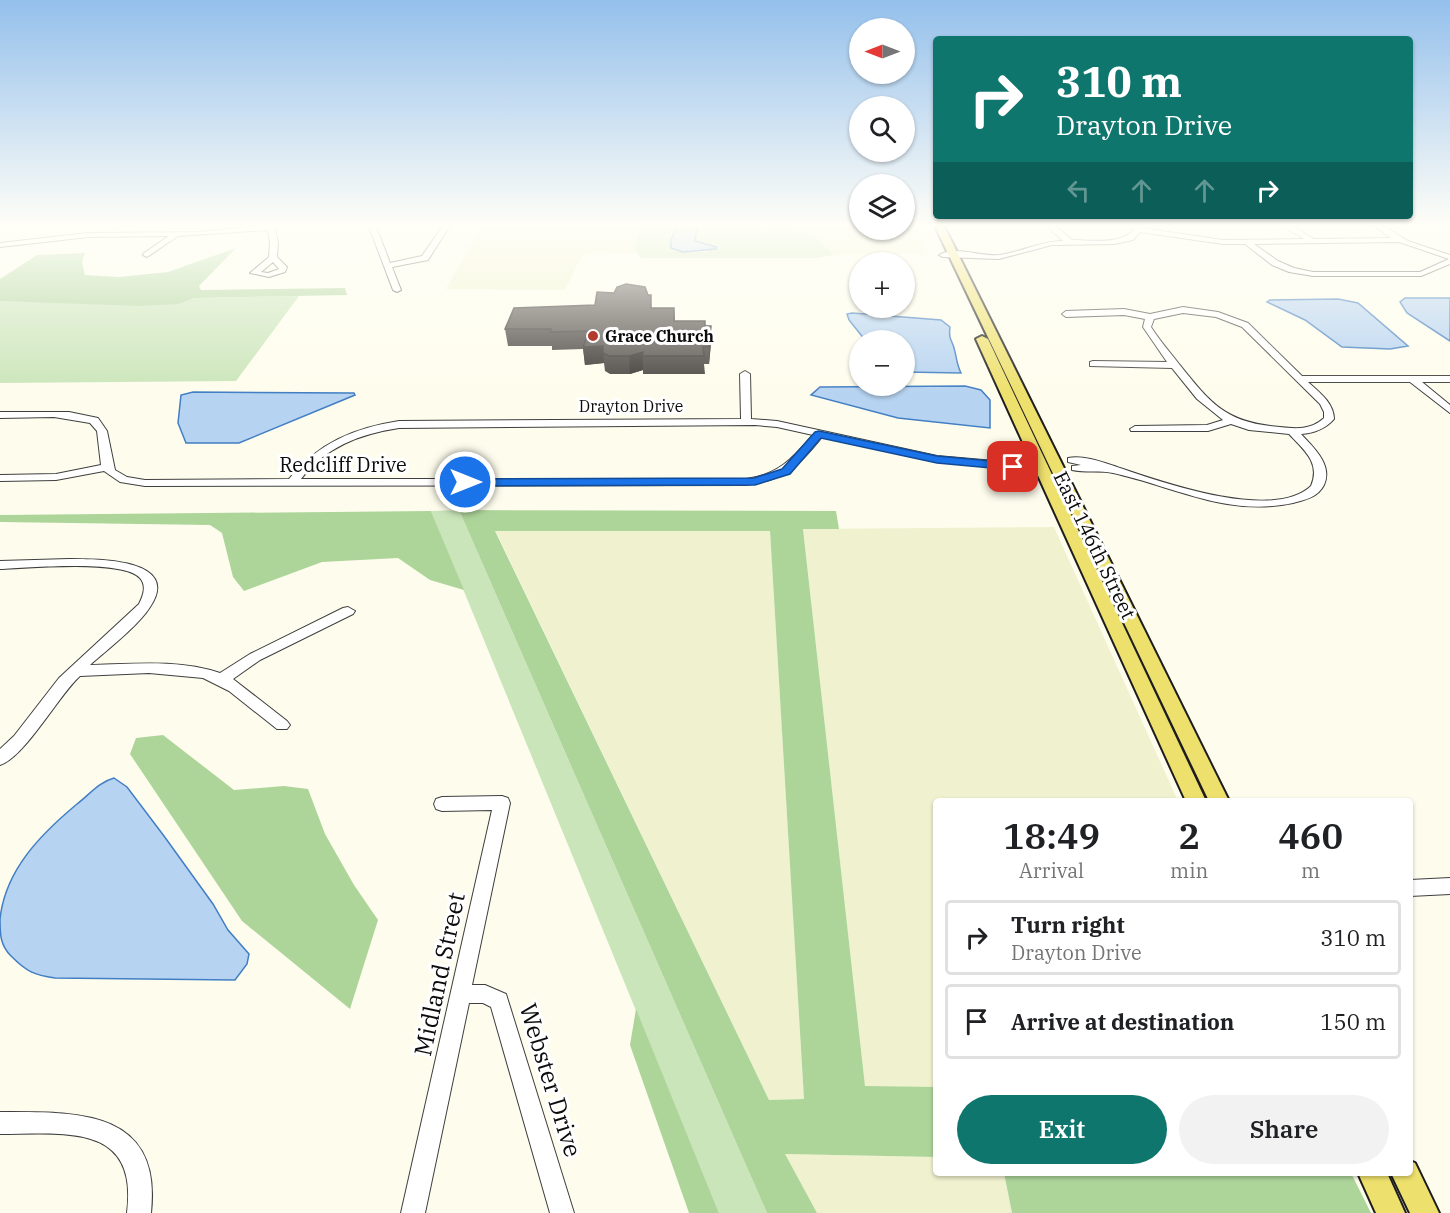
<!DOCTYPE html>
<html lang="en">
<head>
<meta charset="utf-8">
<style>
  :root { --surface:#fff; --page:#f2f2f2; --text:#202124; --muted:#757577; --line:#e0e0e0; --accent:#0f766e }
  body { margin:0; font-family:"IBM Plex Serif",serif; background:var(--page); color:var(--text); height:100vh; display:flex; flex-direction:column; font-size:22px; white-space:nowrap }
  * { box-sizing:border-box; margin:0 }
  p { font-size:20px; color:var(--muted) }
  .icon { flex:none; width:33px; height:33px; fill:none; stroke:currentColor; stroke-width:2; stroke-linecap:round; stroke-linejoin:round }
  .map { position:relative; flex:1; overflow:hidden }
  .drawer { position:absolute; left:933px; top:798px; width:480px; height:378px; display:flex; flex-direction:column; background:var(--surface); border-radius:6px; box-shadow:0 2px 4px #0004 }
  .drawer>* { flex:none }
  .hud { position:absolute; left:933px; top:36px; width:480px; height:183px; border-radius:6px; box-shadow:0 2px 4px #0004; background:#0f766e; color:#fff; overflow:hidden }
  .needle { width:39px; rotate:270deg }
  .controls { position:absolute; left:849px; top:18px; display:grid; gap:12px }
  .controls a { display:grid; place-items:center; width:66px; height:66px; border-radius:50%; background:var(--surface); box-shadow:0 2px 4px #0004; font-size:30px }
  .pin { position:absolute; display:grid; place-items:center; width:51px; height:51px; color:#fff; margin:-26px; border-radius:12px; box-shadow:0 3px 9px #0006 }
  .me { position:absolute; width:66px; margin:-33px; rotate:90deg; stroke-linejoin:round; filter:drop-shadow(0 0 4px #0008) }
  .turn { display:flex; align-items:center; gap:21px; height:126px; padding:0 24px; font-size:27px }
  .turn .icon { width:78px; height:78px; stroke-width:2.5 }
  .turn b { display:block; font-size:42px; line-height:51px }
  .lanes { display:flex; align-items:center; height:57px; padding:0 24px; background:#0003; justify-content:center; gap:30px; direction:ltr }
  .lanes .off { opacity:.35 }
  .eta { display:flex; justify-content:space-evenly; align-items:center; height:102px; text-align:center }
  .eta b { font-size:36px; font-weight:600; line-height:42px }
  .action { display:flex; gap:12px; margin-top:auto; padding:12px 24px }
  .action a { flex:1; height:69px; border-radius:36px; background:var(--accent); color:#fff; font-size:24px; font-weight:600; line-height:69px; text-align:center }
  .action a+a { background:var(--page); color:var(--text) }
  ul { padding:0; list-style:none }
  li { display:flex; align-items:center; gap:18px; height:75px; margin:0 12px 9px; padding:0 12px; border:3px solid var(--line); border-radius:6px }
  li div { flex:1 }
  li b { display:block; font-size:22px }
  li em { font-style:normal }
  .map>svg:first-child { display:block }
</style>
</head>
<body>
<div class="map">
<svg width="1450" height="1213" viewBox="0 0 1450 1213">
  <rect width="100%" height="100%" fill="#fefded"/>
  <!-- farmland -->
  <g fill="#f0f2cf">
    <path d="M483,224H640L636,235L635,254L597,252L582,255L565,290L446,289Z"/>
    <path d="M790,224H859L860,230H904L905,224H916L926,255L886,253L834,255L812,234Z"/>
    <path d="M1054,527L1178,801H936V1087H865L803,529Z"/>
    <path d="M495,530H770L804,1099L769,1100Z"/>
    <path d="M784,1154L936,1157V1173H1004L1012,1213H817Z"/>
  </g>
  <!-- green -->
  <g fill="#cae5b9" fill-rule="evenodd">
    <path d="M640,224H790L812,234L834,255L815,258H641L634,250ZM688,225L697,226L694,241L711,245L706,252H683L674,234L678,226Z"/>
    <path d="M299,296L236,381L0,383V301L178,304L194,298Z"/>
    <path d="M459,510L767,1213H719L431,511Z"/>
  </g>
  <!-- forest -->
  <g fill="#add59a" fill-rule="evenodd">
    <path d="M236,248L199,286L201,290L345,288L347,295L194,298L179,304L140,306L0,301V279L37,255L85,253L82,262L85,275L119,277L168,272Z"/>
    <path d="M459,510L836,511L839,529H803L865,1086L936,1087V1157L785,1154L817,1213H767ZM495,531H770L804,1099L769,1100Z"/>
    <path d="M431,511L464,590L430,580L398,558L322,562L244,591L233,577L222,533L210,525L0,522V515Z"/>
    <path d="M163,735L234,790L284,786L308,789L325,834L354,885L378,920L350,1009L242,921L130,754L136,738Z"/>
    <path d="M636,1009L719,1213H689L630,1045Z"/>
    <path d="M1004,1173H1351L1371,1213H1012Z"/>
  </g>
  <!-- water -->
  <g fill="#b6d3f1" stroke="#427ec3" stroke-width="1.5">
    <path d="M688,225L697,226L695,241L716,247V249L683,252L671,248V240L677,226Z"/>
    <path d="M1405,298H1450V341L1407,313L1400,302Z"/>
    <path d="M1338,299L1358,303L1408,346L1390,349L1342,347L1305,320L1267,302L1270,300Z"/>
    <path d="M852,313L941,320L950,327C948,341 953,340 955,352C957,360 957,365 961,373L905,372L904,340H865L849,320L847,314Z"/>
    <path d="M965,386L981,390L990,400V428L898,418L811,395L820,387Z"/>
    <path d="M193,392L354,393L355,395L239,443H186L178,423L181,395Z"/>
    <path d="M114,778L127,787L164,836L213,904L228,930L249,954L247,964L235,980L55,978C34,975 27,972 11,956C0,945 0,934 0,919C5,870 41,834 77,804C89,795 99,782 114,778Z"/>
  </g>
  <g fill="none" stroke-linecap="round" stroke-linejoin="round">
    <!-- minor casing -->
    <g stroke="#3f3f3f" stroke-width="2">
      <g id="minor">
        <path d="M274,224L278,243L277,257L287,267L285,272L269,277L250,273L269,257L270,243L268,230L178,236L147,257L143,255L144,253L169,236L88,237L0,247V243L88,233L201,232ZM273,262L279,269L268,273L261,272Z"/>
        <path d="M368,224H375L390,263L422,256L444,224H451L428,260L392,267L401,290L397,292L393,290Z"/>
        <path d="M1045,224H1053L1072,240C1092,240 1119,245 1134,230L1133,224H1141V228L1223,240L1304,239L1280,224H1289L1314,239L1391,238L1371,224H1380L1408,241L1450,255V264L1421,276H1313L1289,272L1272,265L1245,244H1223L1140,232L1133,240L1115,244L1052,245L999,259L943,257L939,255C955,245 980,257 999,255C1021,252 1041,241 1063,241ZM1399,242L1449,259L1420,272H1313L1294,268L1278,261L1254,244Z"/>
        <path d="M1183,307L1218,312L1248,323L1302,376H1450V382H1422L1450,405V413L1410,382H1308C1319,392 1334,403 1334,419C1325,429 1314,433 1301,434C1314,448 1333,465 1324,485C1318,497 1305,500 1293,503C1227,517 1176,487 1113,473C1100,470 1086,473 1072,470V466L1081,465L1068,462V458C1084,455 1102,462 1117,467C1161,482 1273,522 1311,486C1321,463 1304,450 1289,434L1249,430L1231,424L1208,431H1131L1130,429L1135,426L1207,425L1223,420L1197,399L1172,368L1090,366V362L1093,361L1167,362L1143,327L1145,319L1124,315L1066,317L1062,314L1066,311L1124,309L1150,314ZM1183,313L1216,317L1242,327L1320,404L1324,412V418C1311,430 1296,429 1280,427C1226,423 1211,404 1179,364C1170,352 1159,340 1151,327L1154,319Z"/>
        <path d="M745,371L750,374L751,419L777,421L937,456L1029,464L1035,467L1029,470L937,462L822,437C798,467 785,480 746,485L145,486L120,482L104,471L56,480L0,481V475L56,474L101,465L97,431L90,423L54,417L0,418V412H69L98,418L107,431L115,470L127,477L145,480L289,479C318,443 354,428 399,421L741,419L740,374ZM755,425L777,427L813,435C793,459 777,475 746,479H301C325,447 360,434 399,428Z"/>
        <path d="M69,559C95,559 183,558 150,607C139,625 107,650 90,665C133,664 179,659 220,673L250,654L343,608L348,607L355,611L353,614L260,660L233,679L287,721L290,725L287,729H277L229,691L203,678L149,673L80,676C58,696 25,757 0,765V749L14,736L59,678L139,604C143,596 147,586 140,578C123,559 27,568 0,569V561Z"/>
        <path d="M502,796L508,798L510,803L472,985H485L506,994L574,1213H550L491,1007L483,1003H469L425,1213H401L492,810L442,811L436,809L434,804L436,799L442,797Z"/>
        <path d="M1450,878V894L1410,896V880Z"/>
        <path d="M0,1112C75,1112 163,1108 151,1213H127C139,1122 64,1134 0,1134Z"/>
      </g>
    </g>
    <!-- major casing -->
    <g stroke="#1d1d1d" stroke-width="4">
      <g id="major">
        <path d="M934,224H943L1229,801H1209Z"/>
        <path d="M982,336L988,339L1206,801H1186L976,339Z"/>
        <path d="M1410,1161L1415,1163L1439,1213H1410L1391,1173H1410Z"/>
        <path d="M1358,1173H1387L1405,1213H1376Z"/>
      </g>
    </g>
    <!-- minor -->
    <use href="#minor" fill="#fff" fill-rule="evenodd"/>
    <!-- major -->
    <use href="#major" fill="#eee06d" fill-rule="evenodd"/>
  </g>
  <!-- wall -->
  <path fill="#484440" d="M614,293L652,308H674L675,321L711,326V343L709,364H704L705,374H643V370L630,374H610L605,371L604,363L585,365L583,349L552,350V346H508L505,329L595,305Z"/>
  <!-- shaded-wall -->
  <g fill="#3b3734">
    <path d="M711,326V343L709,364V347Z"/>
    <path d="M603,346L604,363L585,365L583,347Z"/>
    <path d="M643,352V370L630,374L629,356Z"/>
  </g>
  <!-- building -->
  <path fill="#544f4a" stroke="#3b3734" stroke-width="1.5" d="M626,284L645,287L648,295H651V308H674V321H705V326H711L709,347H703L704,356H642L643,352L629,356H609L603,353V346L583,347L589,331L550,332L551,329H505L514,308L595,305L597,292L614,293L617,287Z"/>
  <!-- sky -->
  <linearGradient id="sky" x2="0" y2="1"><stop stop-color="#94c0ec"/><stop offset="0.57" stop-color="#fffef7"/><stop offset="1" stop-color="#fffef7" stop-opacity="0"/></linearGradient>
  <rect width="1450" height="394" fill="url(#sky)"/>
  <!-- route -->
  <path fill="#1a73e8" stroke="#114b97" stroke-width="1.5" d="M819,431L937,456L1013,463L1018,467L1013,470L937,463L821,438L790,474L755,485L465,486L459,482L465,479L754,478L782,469L815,432Z"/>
  <!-- markers -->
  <circle fill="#b23a2f" stroke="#fff" stroke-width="2" cx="593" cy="336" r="6"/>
  <g text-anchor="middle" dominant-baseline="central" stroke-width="6" stroke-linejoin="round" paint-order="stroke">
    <!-- far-poi labels -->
    <g font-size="16" font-weight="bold" fill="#0c0c0c" stroke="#fff" text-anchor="start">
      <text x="605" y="336">Grace Church</text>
    </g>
    <!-- far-street labels -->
    <g font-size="16" fill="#0c0c0c" stroke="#fff">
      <text x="631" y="406">Drayton Drive</text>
    </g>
    <!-- street labels -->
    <g font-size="20" fill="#0c0c0c" stroke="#fff">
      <text x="343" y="464">Redcliff Drive</text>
      <text transform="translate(1095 545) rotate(64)">East 146th Street</text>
    </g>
    <!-- near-street labels -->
    <g font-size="24" fill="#0c0c0c" stroke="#fff">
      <text transform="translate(439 974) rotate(-78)">Midland Street</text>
      <text transform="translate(551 1080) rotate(73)">Webster Drive</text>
    </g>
  </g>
</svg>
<div class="controls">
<a><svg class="needle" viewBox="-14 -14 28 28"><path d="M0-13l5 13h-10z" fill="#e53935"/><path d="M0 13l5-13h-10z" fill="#757577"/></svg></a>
<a><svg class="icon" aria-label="search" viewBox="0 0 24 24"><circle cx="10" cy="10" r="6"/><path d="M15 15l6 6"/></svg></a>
<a><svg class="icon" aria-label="layers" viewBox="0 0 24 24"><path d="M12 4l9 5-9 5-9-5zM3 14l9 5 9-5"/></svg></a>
<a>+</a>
<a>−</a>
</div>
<div class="pin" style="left:1013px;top:467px;background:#d93025"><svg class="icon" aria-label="arrive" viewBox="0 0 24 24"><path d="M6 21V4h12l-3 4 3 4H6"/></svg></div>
<svg class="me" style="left:465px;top:482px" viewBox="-20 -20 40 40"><circle r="17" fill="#1a73e8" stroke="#fff" stroke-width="3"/><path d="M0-11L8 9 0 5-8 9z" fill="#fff"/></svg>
<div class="hud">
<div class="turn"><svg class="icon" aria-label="right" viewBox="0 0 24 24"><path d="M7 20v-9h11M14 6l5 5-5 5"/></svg><div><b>310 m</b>Drayton Drive</div></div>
<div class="lanes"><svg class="icon off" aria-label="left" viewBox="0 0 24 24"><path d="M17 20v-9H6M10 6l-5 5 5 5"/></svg><svg class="icon off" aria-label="ahead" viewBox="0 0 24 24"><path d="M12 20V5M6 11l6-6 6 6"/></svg><svg class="icon off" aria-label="ahead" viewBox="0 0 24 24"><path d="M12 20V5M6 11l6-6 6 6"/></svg><svg class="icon" aria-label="right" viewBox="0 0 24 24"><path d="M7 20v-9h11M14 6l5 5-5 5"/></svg></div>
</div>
<section class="drawer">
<div class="eta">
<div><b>18:49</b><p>Arrival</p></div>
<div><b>2</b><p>min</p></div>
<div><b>460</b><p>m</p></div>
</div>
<ul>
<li><svg class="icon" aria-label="right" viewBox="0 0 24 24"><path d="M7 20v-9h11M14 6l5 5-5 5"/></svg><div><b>Turn right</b><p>Drayton Drive</p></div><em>310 m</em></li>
<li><svg class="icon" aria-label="arrive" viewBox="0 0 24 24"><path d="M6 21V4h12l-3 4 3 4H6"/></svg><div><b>Arrive at destination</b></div><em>150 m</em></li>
</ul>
<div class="action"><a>Exit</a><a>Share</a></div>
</section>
</div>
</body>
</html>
